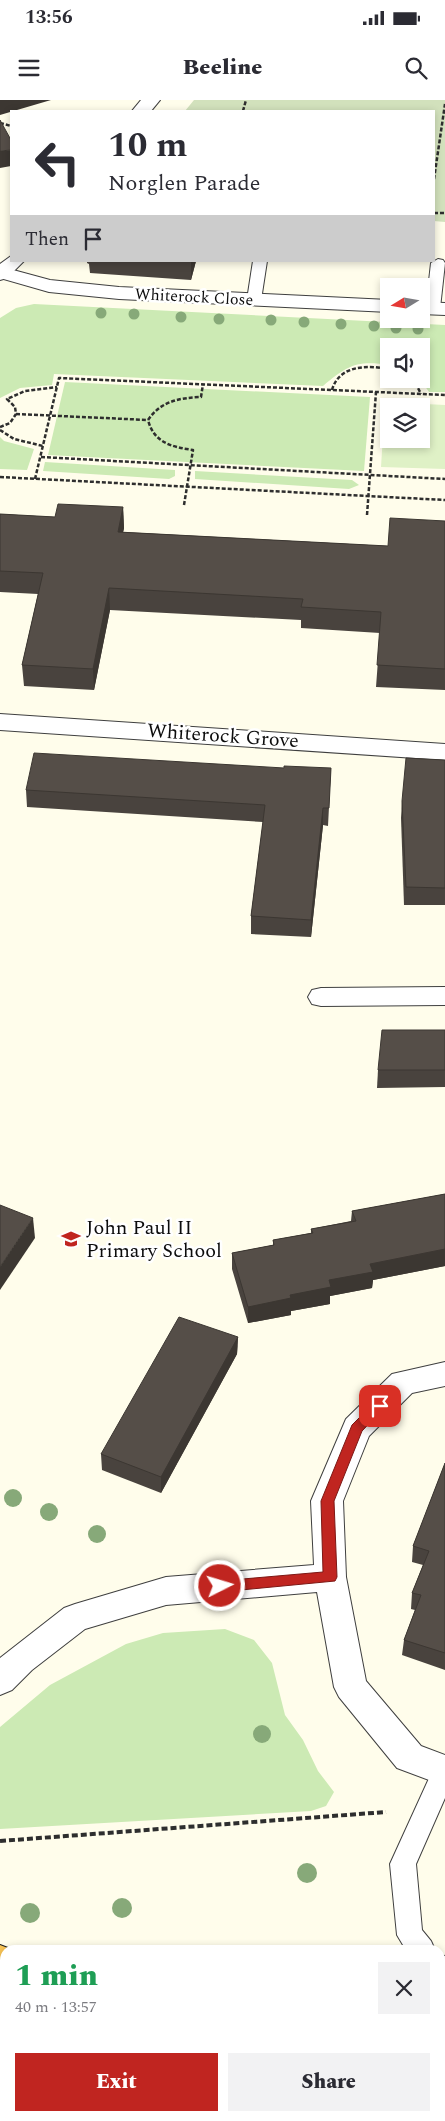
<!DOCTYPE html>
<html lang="en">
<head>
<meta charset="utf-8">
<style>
  :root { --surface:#fff; --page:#f2f2f3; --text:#2b2b33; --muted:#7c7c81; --accent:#c02520 }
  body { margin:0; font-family:Spectral,serif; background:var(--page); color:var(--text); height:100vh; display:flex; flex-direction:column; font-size:19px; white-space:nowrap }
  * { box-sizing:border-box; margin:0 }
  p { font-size:16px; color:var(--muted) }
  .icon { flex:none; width:28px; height:28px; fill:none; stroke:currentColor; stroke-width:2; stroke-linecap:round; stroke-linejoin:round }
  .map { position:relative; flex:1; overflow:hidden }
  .panel { position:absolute; left:0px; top:1845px; width:445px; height:176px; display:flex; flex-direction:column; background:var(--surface); border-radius:15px 15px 0 0; box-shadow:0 2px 8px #0003 }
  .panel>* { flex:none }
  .banner { position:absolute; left:10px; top:10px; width:425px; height:152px; border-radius:0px; box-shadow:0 2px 8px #0003; background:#fff; color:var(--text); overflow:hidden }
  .needle { width:32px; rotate:259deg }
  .fabs { position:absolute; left:380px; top:178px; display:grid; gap:10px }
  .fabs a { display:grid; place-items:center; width:50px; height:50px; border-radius:0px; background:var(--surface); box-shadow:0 2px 8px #0003; font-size:25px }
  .pin { position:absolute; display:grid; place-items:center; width:42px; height:42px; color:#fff; margin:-21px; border-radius:10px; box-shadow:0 2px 8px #0006 }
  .me { position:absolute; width:55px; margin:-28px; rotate:85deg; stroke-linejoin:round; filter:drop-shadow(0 0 4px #0008) }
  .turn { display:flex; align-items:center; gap:18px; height:105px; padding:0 15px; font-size:22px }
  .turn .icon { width:65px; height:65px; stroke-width:2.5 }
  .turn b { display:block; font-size:35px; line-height:42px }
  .then { display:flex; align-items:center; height:48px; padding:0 15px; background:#0003; gap:10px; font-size:19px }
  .round { display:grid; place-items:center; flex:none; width:52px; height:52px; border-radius:0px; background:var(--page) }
  .summary { display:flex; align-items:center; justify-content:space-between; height:85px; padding:0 15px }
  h1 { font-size:30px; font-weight:800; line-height:38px; color:#1e9e55 }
  .action { display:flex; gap:10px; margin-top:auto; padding:10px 15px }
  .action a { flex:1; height:58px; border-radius:0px; background:var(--accent); color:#fff; font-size:20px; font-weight:800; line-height:58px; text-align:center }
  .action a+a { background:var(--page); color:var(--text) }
  .status { display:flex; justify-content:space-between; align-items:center; height:35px; padding:0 25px; background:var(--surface); direction:ltr }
  .status svg { height:14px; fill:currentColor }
  header { display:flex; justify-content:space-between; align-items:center; height:65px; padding:0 15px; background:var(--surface); font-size:22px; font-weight:800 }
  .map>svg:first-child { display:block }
</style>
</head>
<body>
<div class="status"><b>13:56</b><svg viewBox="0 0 49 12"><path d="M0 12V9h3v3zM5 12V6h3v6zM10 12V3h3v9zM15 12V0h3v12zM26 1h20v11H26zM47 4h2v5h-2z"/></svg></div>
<header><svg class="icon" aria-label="menu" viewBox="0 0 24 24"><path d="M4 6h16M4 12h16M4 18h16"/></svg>Beeline<svg class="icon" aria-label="search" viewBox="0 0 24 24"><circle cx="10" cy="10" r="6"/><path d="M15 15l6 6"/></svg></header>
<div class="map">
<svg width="445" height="2021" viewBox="0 0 445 2021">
  <rect width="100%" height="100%" fill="#fffdeb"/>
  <!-- green -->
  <g fill="#cceab4">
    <path d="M34,204L445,225V292H429L420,279L421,246H389V265C356,260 347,266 323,286L54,274L52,285L20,288L0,298V218L16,208Z"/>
    <path d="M65,282L370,297L364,371L48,355Z"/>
    <path d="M0,337L4,341L34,349L27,370L0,369Z"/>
    <path d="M45,362L175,370V376L169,379L43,371Z"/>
    <path d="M195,371L352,380L359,385L349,389L195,379Z"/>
    <path d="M225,1529L254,1540L272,1563L285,1615L303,1640L318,1671L334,1692L326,1706L311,1711L0,1729V1627L50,1585L126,1544L163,1533Z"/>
  </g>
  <!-- cemetery -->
  <path fill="#d2e1bc" d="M194,0H445V122L434,121V11H185Z"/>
  <!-- pitch -->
  <path fill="#dff1c6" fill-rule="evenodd" d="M385,302L445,305V369L381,367ZM389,306H421V339H389Z"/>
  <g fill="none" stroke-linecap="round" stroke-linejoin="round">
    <!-- service casing -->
    <g stroke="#3f3f3f" stroke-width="2">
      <g id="service">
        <path d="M438,159L443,160L445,163L440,208L438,211H428L426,208L431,163Z"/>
        <path d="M253,161H267L261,200L259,203H249L247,200Z"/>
        <path d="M445,1660V1698L416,1764L422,1830L431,1841L435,1850H406L397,1835L390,1764L436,1663Z"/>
        <path d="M440,1855L445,1856V1882L440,1881Z"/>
        <path d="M5,1930V1963L0,1965V1932Z"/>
      </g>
    </g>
    <!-- minor casing -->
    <g stroke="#3f3f3f" stroke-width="2">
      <g id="minor">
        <path d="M2,167L50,180L119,187L389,200V212L119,199L49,192L0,178V168Z"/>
        <path d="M421,202L445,203V215L421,214Z"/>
        <path d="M0,614L445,644V660L0,630Z"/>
        <path d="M445,887V905L321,906L312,904L308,897L312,890L321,888Z"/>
        <path d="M445,1262V1286L412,1293L369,1336L343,1401L346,1477L366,1581L421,1646L445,1655V1686L397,1668L339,1597L334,1587L317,1492L166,1505L85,1529L32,1570L12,1590L0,1595V1558L64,1508L75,1504L166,1477L314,1465L311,1401L346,1319L392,1274Z"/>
      </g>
    </g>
    <!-- tertiary casing -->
    <g stroke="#3f3f3f" stroke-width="2">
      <g id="tertiary">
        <path d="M141,0H160L151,11H132Z"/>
        <path d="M11,156V161H24L7,178L0,180V164Z"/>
      </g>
    </g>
    <!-- trunk casing -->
    <g stroke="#1d1d1d" stroke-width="2">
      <g id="trunk">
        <path d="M0,1845L13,1850H5V1882L0,1880Z"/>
        <path d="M290,2016H334L336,2021H292Z"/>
      </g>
    </g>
    <!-- path-far1 -->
    <g stroke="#2e2e2e" stroke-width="2.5" stroke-dasharray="4 2" stroke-linecap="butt">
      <path d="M243,11L246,0"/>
      <path d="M0,23L11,26"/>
      <path d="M434,79L445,4"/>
      <path d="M434,113H445"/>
      <path d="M411,279L415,282L421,294"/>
      <path d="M332,290C339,265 367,265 389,269"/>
      <path d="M16,314L148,320"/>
      <path d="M0,327L10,323L16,314L15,307L7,299L25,291L57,287"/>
      <path d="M0,330L14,339L43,346"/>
      <path d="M41,357L445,379"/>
      <path d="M0,377L445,400"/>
      <path d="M35,379L59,278L445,295"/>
      <path d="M184,405L193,350C172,347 154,343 148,320C161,301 179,298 201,297L203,284"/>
      <path d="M367,415L376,292"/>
    </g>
    <!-- path -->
    <path stroke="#2e2e2e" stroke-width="4" stroke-dasharray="6 3" stroke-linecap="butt" d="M0,1741L386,1712"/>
    <!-- service -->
    <use href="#service" fill="#fff" fill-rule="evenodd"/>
    <!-- minor -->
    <use href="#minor" fill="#fff" fill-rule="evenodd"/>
    <!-- tertiary -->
    <use href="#tertiary" fill="#fff" fill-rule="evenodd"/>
    <!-- trunk -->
    <use href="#trunk" fill="#fbc656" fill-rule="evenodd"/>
  </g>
  <!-- trees -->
  <g fill="#87a979">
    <circle cx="101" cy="213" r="5.5"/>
    <circle cx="134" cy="214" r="5.5"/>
    <circle cx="181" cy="217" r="5.5"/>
    <circle cx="219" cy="219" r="5.5"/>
    <circle cx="271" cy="220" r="5.5"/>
    <circle cx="304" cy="222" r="5.5"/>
    <circle cx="341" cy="224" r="5.5"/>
    <circle cx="374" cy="226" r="5.5"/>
    <circle cx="396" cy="228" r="5.5"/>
    <circle cx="418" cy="229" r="5.5"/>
    <circle cx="13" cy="1398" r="9"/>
    <circle cx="49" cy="1412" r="9"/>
    <circle cx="97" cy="1434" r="9"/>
    <circle cx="262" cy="1634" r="9"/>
    <circle cx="307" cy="1773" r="10"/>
    <circle cx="122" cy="1808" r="10"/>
    <circle cx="30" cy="1813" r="10"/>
  </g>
  <!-- wall -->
  <g fill="#49433e">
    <path d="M87,161H196L191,180L90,173L89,164L87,163Z"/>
    <path d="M123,407L124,428L123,432L388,446L445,421V590L376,587L380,533L301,528V520L110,510L94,590L24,586L22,565L38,494L0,492V414L55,417Z"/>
    <path d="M445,660V805H404L401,718L402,701Z"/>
    <path d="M284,668H331L328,726L323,725L311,837L251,834V816L263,722L27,707L26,690Z"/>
    <path d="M445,930V987L377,988L378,970Z"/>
    <path d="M445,1094V1166L373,1180L372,1188L330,1196V1204L291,1211V1215L248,1223L232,1169V1153L273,1145V1140L311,1133V1129L351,1121L352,1111Z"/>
    <path d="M238,1237L237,1254L161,1393L102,1370L101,1354Z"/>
    <path d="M445,1363V1570L402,1555L404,1540L415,1510L411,1509L412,1493L423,1465L412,1462L413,1446Z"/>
  </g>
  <!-- shaded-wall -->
  <g fill="#3c3732">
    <path d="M0,0H51L0,15Z"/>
    <path d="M11,50V66L0,68V51Z"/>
    <path d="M191,161H196L191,180Z"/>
    <path d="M123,407L124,428L119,453L118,432Z"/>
    <path d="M109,488L110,510L94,590L93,569Z"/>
    <path d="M323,708V725L311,837V820Z"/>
    <path d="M33,1118L35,1138L0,1190V1167Z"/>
    <path d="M445,1149V1166L373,1180L372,1188L330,1196V1204L291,1211V1215L248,1223V1207L290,1195L370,1164Z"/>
    <path d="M238,1237L237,1254L161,1393V1377Z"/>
  </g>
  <!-- building -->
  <g fill="#554e48" stroke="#3c3732">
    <path d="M0,20L11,40V50L0,51Z"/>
    <path d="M58,404L123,407L118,432L388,446L390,418L445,421V569L377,565L381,512L301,507L303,499L109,488L93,569L22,565L43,473L0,471V414L55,417Z"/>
    <path d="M34,653L284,668V666L331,668L329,708H323L311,820L251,816L265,705L26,690Z"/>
    <path d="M406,658L445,660V788L406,787L402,701Z"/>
    <path d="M382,930H445V970H378Z"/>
    <path d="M445,1094V1149L370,1164L373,1172L329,1180L331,1187L290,1195L291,1198L248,1207L232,1153L274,1145L273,1140L313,1133L311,1129L356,1121L352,1111Z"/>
    <path d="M0,1105L33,1118L0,1167Z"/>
    <path d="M179,1217L238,1237L161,1377L101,1354Z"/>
    <path d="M445,1363V1553L404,1540L421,1495L412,1493L429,1451L413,1446Z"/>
  </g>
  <!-- route -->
  <path fill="#c02520" stroke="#7d1815" d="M380,1300L384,1302L386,1306L362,1331L334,1401L337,1477L335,1481L220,1492L216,1490L214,1486L216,1482L220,1481L323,1472L321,1401L352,1325L375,1302Z"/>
  <!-- icons -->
  <defs>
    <g id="school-bare" transform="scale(1.5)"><path d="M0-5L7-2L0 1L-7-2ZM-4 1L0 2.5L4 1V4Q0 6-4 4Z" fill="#c02520" stroke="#fff" stroke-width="2.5" paint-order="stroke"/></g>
  </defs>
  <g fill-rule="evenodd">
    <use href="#school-bare" x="71" y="1139"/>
  </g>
  <g text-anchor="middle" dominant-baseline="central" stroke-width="5" stroke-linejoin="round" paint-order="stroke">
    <!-- far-street labels -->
    <g font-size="16" fill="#0c0c0c" stroke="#fff">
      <text transform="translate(194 197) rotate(3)">Whiterock Close</text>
    </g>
    <!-- street labels -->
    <g font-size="20" fill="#0c0c0c" stroke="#fff">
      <text transform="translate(223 636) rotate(4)">Whiterock Grove</text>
    </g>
    <!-- poi labels -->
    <g font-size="20" fill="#0c0c0c" stroke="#fff" text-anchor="start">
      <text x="86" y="1128">John Paul II<tspan x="86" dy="23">Primary School</tspan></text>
    </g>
  </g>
</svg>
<div class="fabs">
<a><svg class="needle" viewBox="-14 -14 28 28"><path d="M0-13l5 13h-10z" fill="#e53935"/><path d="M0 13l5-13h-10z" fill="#7c7c81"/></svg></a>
<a><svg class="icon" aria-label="sound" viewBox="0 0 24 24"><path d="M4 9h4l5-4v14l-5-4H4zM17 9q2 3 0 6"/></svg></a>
<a><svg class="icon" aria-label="layers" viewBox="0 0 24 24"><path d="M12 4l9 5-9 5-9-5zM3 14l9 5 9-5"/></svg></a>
</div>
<div class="pin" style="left:380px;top:1306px;background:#d93025"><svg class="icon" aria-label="arrive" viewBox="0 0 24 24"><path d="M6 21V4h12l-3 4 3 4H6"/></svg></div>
<svg class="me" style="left:220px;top:1486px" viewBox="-20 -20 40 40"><circle r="17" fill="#c02520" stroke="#fff" stroke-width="3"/><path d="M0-11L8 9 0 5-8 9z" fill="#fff"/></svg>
<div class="banner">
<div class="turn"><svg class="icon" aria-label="left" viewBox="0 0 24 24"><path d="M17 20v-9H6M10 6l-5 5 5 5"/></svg><div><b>10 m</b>Norglen Parade</div></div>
<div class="then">Then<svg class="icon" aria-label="arrive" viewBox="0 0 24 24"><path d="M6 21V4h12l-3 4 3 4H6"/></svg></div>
</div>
<section class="panel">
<div class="summary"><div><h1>1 min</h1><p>40 m · 13:57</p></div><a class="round"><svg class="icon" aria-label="close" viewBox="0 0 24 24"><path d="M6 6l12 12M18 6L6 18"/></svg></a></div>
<div class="action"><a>Exit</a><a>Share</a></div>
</section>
</div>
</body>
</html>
